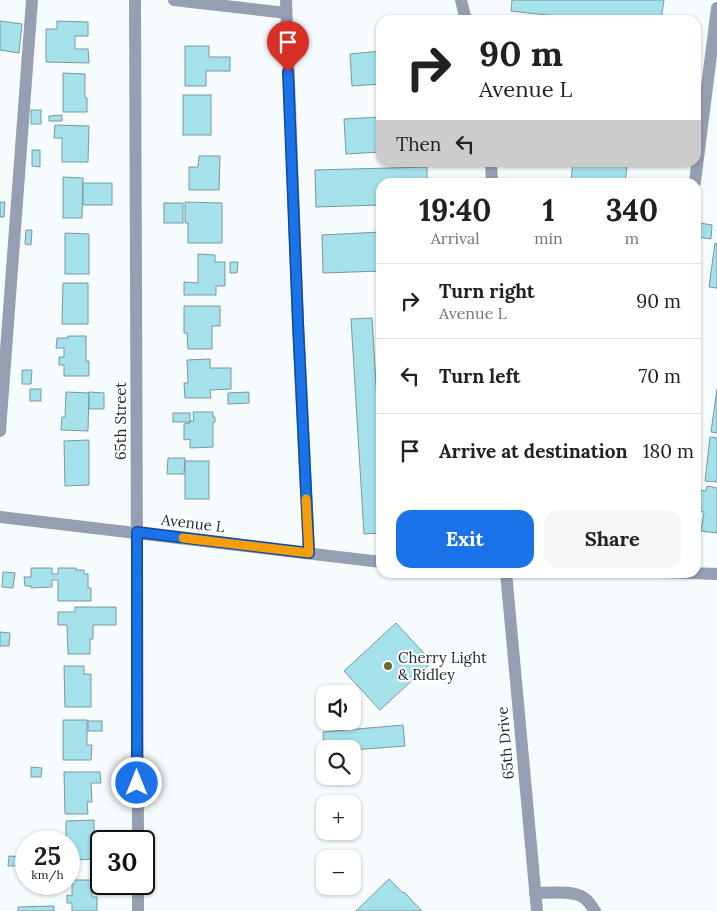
<!DOCTYPE html>
<html lang="en">
<head>
<meta charset="utf-8">
<style>
  :root { --surface:#fff; --page:#f6f6f6; --text:#202124; --muted:#757577; --line:#e0e0e0; --accent:#1a73e8 }
  body { margin:0; font-family:Lora,serif; background:var(--page); color:var(--text); height:100vh; display:flex; flex-direction:column; font-size:19px; white-space:nowrap }
  * { box-sizing:border-box; margin:0 }
  p { font-size:16px; color:var(--muted) }
  .icon { flex:none; width:28px; height:28px; fill:none; stroke:currentColor; stroke-width:2; stroke-linecap:round; stroke-linejoin:round }
  .map { position:relative; flex:1; overflow:hidden }
  .panel { position:absolute; left:376px; top:178px; width:325px; height:400px; display:flex; flex-direction:column; background:var(--surface); border-radius:15px; box-shadow:0 1px 4px #0004 }
  .panel>* { flex:none }
  .top-card { position:absolute; left:376px; top:15px; width:325px; height:152px; border-radius:15px; box-shadow:0 1px 4px #0004; background:#fff; color:var(--text); overflow:hidden }
  .fabs { position:absolute; left:316px; top:685px; display:grid; gap:10px }
  .fabs a { display:grid; place-items:center; width:45px; height:45px; border-radius:10px; background:var(--surface); box-shadow:0 1px 4px #0004; font-size:25px }
  .speed { position:absolute; left:15px; top:830px; display:flex; gap:10px; font-size:25px; font-weight:700; text-align:center }
  .speed>* { display:grid; place-content:center; width:65px; height:65px; border-radius:50%; background:var(--surface); box-shadow:0 1px 4px #0004; line-height:1 }
  .speed small { font-size:12px; font-weight:400 }
  .speed .limit { border:2px solid #111; border-radius:8px; background:#fff; color:#111 }
  .pin { position:absolute; display:grid; place-items:center; width:42px; height:42px; color:#fff; margin:-51px -21px; border-radius:50% 50% 50% 0; rotate:-45deg; box-shadow:0 0 5px #0007 }
  .pin .icon { rotate:45deg }
  .me { position:absolute; width:55px; margin:-28px; rotate:0deg; stroke-linejoin:round; filter:drop-shadow(0 0 4px #0008) }
  .turn { display:flex; align-items:center; gap:18px; height:105px; padding:0 20px; font-size:22px }
  .turn .icon { width:65px; height:65px; stroke-width:2.5 }
  .turn b { display:block; font-size:35px; line-height:42px }
  .then { display:flex; align-items:center; height:48px; padding:0 20px; background:#0003; gap:10px; font-size:19px }
  .eta { display:flex; justify-content:space-evenly; align-items:center; height:85px; text-align:center }
  .eta b { font-size:30px; font-weight:700; line-height:35px }
  .primary-button { display:flex; gap:10px; margin-top:auto; padding:10px 20px }
  .primary-button a { flex:1; height:58px; border-radius:15px; background:var(--accent); color:#fff; font-size:20px; font-weight:700; line-height:58px; text-align:center }
  .primary-button a+a { background:var(--page); color:var(--text) }
  ul { padding:0; list-style:none }
  li { display:flex; align-items:center; gap:15px; height:75px; padding:0 20px; border-top:1px solid var(--line) }
  li div { flex:1 }
  li b { display:block; font-size:19px }
  li em { font-style:normal }
  .map>svg:first-child { display:block }
</style>
</head>
<body>
<div class="map">
<svg width="717" height="911" viewBox="0 0 717 911">
  <rect width="100%" height="100%" fill="#f6fbfe"/>
  <!-- building -->
  <g fill="#a4e1ea" stroke="#7a989d">
    <path d="M512,0H664L661,20H590L511,11Z"/>
    <path d="M0,21L22,24L19,53L0,50Z"/>
    <path d="M57,21L88,22V36H75V49H88L89,63L46,62V29H57Z"/>
    <path d="M185,46H209V57H230V71H206V86H185Z"/>
    <path d="M381,51V84L352,86L350,54Z"/>
    <path d="M63,73L85,74V98H87V112H63Z"/>
    <rect x="183" y="95" width="28" height="40"/>
    <rect x="31" y="110" width="10" height="14"/>
    <path d="M62,115V121H49V116Z"/>
    <path d="M381,117V152L346,154L344,119Z"/>
    <path d="M55,125L89,126L88,162H62V138H54Z"/>
    <path d="M32,150H40V167L32,166Z"/>
    <path d="M199,156H220L219,190H189V167H198Z"/>
    <path d="M573,162H602L627,166L625,182H583L571,181Z"/>
    <path d="M427,167V182H381V205L316,207L315,170Z"/>
    <path d="M63,177L83,178L82,218H63Z"/>
    <rect x="83" y="183" width="29" height="22"/>
    <path d="M0,202H5L4,217H0Z"/>
    <path d="M185,202L222,203V243H188V223H185Z"/>
    <rect x="164" y="203" width="19" height="20"/>
    <path d="M700,223L712,225L711,239L698,237Z"/>
    <path d="M26,230H32L31,245L25,244Z"/>
    <path d="M381,232V271L323,273L322,235Z"/>
    <path d="M65,233L89,234V274H65Z"/>
    <path d="M715,243L717,244V288L709,287Z"/>
    <path d="M198,254L215,255V262H225V286H216V295H184V282L198,283Z"/>
    <path d="M230,262H238L237,273H230Z"/>
    <path d="M63,283H88V324H62Z"/>
    <path d="M184,306H220V326H212V349H188L187,333H184Z"/>
    <path d="M372,318L381,466V533L364,534L351,319Z"/>
    <path d="M68,336H86V361H89V376H64V365H59V357H64V348H56L57,338H68Z"/>
    <path d="M210,359V368H231V389L210,390L211,398H185L184,383H188L187,360Z"/>
    <path d="M22,370H32L31,384H22Z"/>
    <rect x="30" y="389" width="11" height="12"/>
    <path d="M717,389V433L711,432Z"/>
    <path d="M66,392L89,393L88,431L61,430L62,417H65Z"/>
    <path d="M89,392L104,393V409H89Z"/>
    <path d="M249,392V403L228,404V393Z"/>
    <path d="M193,412H213V417H215V422H213V447L190,448V439L184,440V424L190,423V421H194Z"/>
    <rect x="173" y="413" width="17" height="9"/>
    <path d="M710,437L717,438V482L705,481Z"/>
    <path d="M89,440V485L65,486L64,441Z"/>
    <path d="M168,458H185L184,474H167Z"/>
    <rect x="185" y="461" width="24" height="38"/>
    <path d="M707,486L717,488V533L701,531L704,512L696,511V490L706,491Z"/>
    <path d="M31,568H52V574H58V568H76V570H84V574H88V588H91V601H58V580H52V587L31,588V586H25L24,577H31Z"/>
    <path d="M3,572L15,573L13,588L2,587Z"/>
    <path d="M75,607H116V625H93V639H90V654H68L67,625H58V612H75Z"/>
    <path d="M396,623L432,662L380,710L344,671Z"/>
    <path d="M0,632L10,633L9,646H0Z"/>
    <path d="M64,666H84V674H91V707H65Z"/>
    <path d="M63,720H87V745H92L91,760H63Z"/>
    <rect x="88" y="721" width="14" height="10"/>
    <path d="M403,725L405,746L352,750V749H325L324,752L323,732Z"/>
    <path d="M31,767L42,768L41,777H31Z"/>
    <path d="M64,772H100L101,783H91L92,802H87L88,814H65Z"/>
    <path d="M94,820V859L75,860V868H69V841H66V821Z"/>
    <path d="M9,856L24,857L23,866H8Z"/>
    <path d="M389,879L403,893L404,892L422,911H356Z"/>
    <path d="M72,880H92V897H97V911H72V903H67V895L72,896Z"/>
    <path d="M54,906V911H18V907Z"/>
  </g>
  <g fill="none" stroke-linecap="round" stroke-linejoin="round">
    <!-- minor -->
    <g stroke="#959fb1" stroke-width="12">
      <path d="M135,0L138,841"/>
      <path d="M174,0L286,13"/>
      <path d="M286,0L298,323L309,553"/>
      <path d="M461,0L466,20"/>
      <path d="M491,162L492,182"/>
      <path d="M695,182L717,8"/>
      <path d="M0,431L32,0"/>
      <path d="M0,517L381,562"/>
      <path d="M506,572L537,911"/>
      <path d="M661,572L717,574"/>
      <path d="M138,884V911"/>
      <path d="M535,893C549,893 574,890 584,898C589,901 591,906 595,911"/>
    </g>
  </g>
  <g fill="none" stroke-linecap="round" stroke-linejoin="round">
    <!-- route casing -->
    <g stroke="#114b97" stroke-width="12">
      <path id="route" d="M137,783V532L309,553L298,323L288,72"/>
    </g>
    <!-- route -->
    <use href="#route" stroke="#1a73e8" stroke-width="9"/>
    <!-- slow -->
    <path stroke="#f59e0b" stroke-width="9" d="M183,538L309,553L306,499"/>
  </g>
  <!-- markers -->
  <circle fill="#706633" stroke="#fff" stroke-width="2" cx="388" cy="666" r="5"/>
  <g text-anchor="middle" dominant-baseline="central" stroke-width="4" stroke-linejoin="round" paint-order="stroke">
    <!-- street labels -->
    <g font-size="15" fill="#212b30" stroke="#fff">
      <text transform="translate(120 421) rotate(-90)">65th Street</text>
      <text transform="translate(193 523) rotate(7)">Avenue L</text>
      <text transform="translate(505 743) rotate(-95)">65th Drive</text>
    </g>
    <!-- poi labels -->
    <g font-size="15" fill="#212b30" stroke="#fff" text-anchor="start">
      <text x="398" y="657">Cherry Light<tspan x="398" dy="17">&amp; Ridley</tspan></text>
    </g>
  </g>
</svg>
<div class="fabs">
<a><svg class="icon" aria-label="sound" viewBox="0 0 24 24"><path d="M4 9h4l5-4v14l-5-4H4zM17 9q2 3 0 6"/></svg></a>
<a><svg class="icon" aria-label="search" viewBox="0 0 24 24"><circle cx="10" cy="10" r="6"/><path d="M15 15l6 6"/></svg></a>
<a>+</a>
<a>−</a>
</div>
<div class="speed"><div>25<small>km/h</small></div><div class="limit">30</div></div>
<div class="pin" style="left:288px;top:72px;background:#d93025"><svg class="icon" aria-label="arrive" viewBox="0 0 24 24"><path d="M6 21V4h12l-3 4 3 4H6"/></svg></div>
<svg class="me" style="left:137px;top:783px" viewBox="-20 -20 40 40"><circle r="17" fill="#1a73e8" stroke="#fff" stroke-width="3"/><path d="M0-11L8 9 0 5-8 9z" fill="#fff"/></svg>
<div class="top-card">
<div class="turn"><svg class="icon" aria-label="right" viewBox="0 0 24 24"><path d="M7 20v-9h11M14 6l5 5-5 5"/></svg><div><b>90 m</b>Avenue L</div></div>
<div class="then">Then<svg class="icon" aria-label="left" viewBox="0 0 24 24"><path d="M17 20v-9H6M10 6l-5 5 5 5"/></svg></div>
</div>
<section class="panel">
<div class="eta">
<div><b>19:40</b><p>Arrival</p></div>
<div><b>1</b><p>min</p></div>
<div><b>340</b><p>m</p></div>
</div>
<ul>
<li><svg class="icon" aria-label="right" viewBox="0 0 24 24"><path d="M7 20v-9h11M14 6l5 5-5 5"/></svg><div><b>Turn right</b><p>Avenue L</p></div><em>90 m</em></li>
<li><svg class="icon" aria-label="left" viewBox="0 0 24 24"><path d="M17 20v-9H6M10 6l-5 5 5 5"/></svg><div><b>Turn left</b></div><em>70 m</em></li>
<li><svg class="icon" aria-label="arrive" viewBox="0 0 24 24"><path d="M6 21V4h12l-3 4 3 4H6"/></svg><div><b>Arrive at destination</b></div><em>180 m</em></li>
</ul>
<div class="primary-button"><a>Exit</a><a>Share</a></div>
</section>
</div>
</body>
</html>
